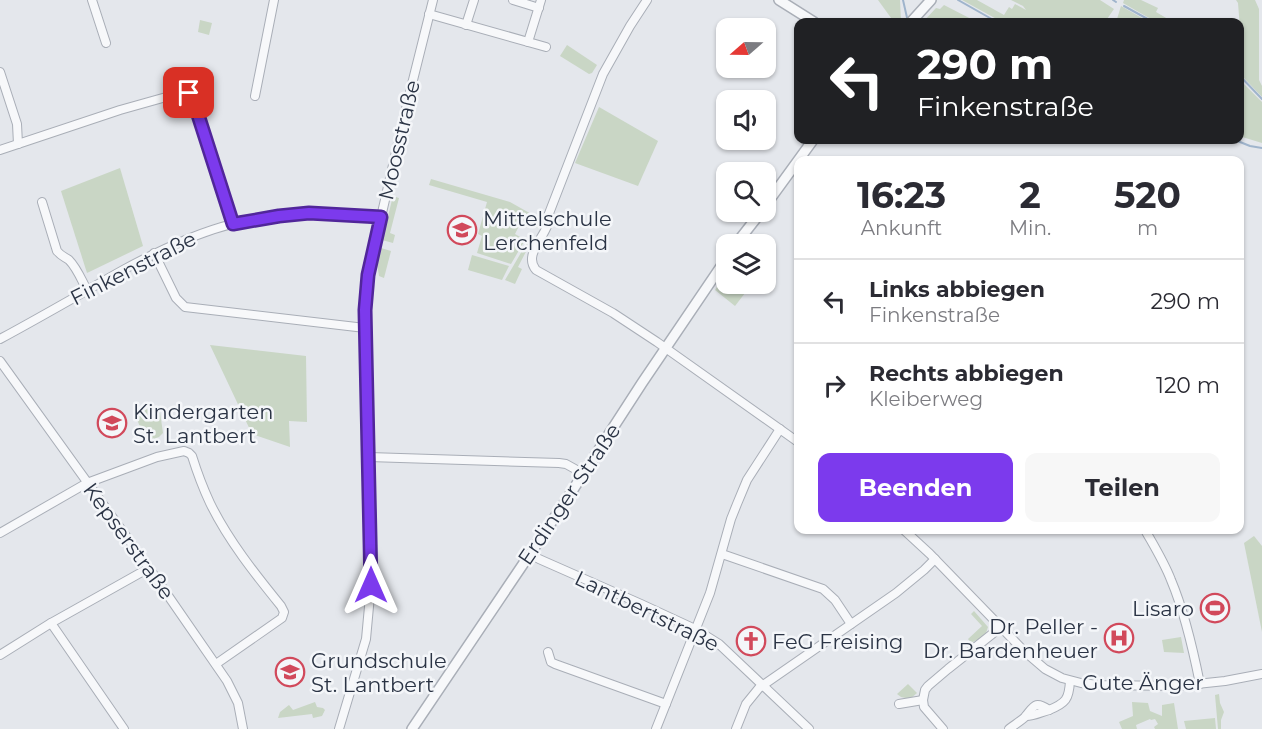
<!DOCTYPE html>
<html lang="de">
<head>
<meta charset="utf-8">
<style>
  :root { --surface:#fff; --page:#f7f7f7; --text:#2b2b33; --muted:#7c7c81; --line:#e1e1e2; --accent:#7c3aed }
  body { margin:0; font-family:Montserrat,sans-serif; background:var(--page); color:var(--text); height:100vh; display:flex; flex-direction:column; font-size:22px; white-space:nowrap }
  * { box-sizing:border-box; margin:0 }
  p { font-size:20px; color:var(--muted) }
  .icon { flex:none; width:33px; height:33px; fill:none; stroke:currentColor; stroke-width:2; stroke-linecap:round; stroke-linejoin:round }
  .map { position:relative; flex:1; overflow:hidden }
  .sheet { position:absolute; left:794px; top:156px; width:450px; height:378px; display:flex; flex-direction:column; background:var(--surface); border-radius:12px; box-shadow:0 2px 4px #0004 }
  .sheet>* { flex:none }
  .guide { position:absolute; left:794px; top:18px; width:450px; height:126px; border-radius:12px; box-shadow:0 2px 4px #0004; background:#202124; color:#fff; overflow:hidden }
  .needle { width:39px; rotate:250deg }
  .buttons { position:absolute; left:716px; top:18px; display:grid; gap:12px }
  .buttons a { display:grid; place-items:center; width:60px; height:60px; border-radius:12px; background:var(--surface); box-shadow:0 2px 4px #0004; font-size:30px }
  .pin { position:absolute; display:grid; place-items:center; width:51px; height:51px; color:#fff; margin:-26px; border-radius:12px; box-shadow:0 3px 9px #0006 }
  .me { position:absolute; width:66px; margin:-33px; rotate:0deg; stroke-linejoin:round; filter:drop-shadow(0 0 4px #0008) }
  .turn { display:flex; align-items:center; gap:21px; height:126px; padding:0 24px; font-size:27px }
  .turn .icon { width:78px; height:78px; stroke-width:2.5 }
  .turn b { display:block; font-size:42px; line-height:51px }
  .eta { display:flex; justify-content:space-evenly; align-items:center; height:102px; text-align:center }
  .eta b { font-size:36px; font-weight:700; line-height:42px }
  .primary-button { display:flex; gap:12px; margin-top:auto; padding:12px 24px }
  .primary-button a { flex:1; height:69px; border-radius:12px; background:var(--accent); color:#fff; font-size:24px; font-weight:700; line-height:69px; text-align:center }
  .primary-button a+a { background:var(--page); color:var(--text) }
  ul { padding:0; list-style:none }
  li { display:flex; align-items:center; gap:18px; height:84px; padding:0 24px; border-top:2px solid var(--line) }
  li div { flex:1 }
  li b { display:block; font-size:22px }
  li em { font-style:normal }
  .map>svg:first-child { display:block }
</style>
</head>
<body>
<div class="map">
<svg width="1262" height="729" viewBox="0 0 1262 729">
  <rect width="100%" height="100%" fill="#e4e7ec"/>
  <!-- green -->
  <g fill="#c9d6c5">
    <path d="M878,0H900L901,21L900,22H894Z"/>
    <path d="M962,0H977L1004,15L1009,7L1012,9L1015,4L1026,10L1023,6L1011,0H1100L1114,9L1105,22H1002Z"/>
    <path d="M1124,0H1141L1158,8L1156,12L1173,22H1156L1123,3Z"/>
    <path d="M1236,0H1255L1259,9V80L1262,86V97L1244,78L1238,3Z"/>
    <path d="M944,5L977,22H923L936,8L940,9Z"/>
    <path d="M1121,6L1149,22H1124L1117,19Z"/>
    <path d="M200,20L212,23L209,35L198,32Z"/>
    <path d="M567,45L597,65L592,73L589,74L560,56Z"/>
    <path d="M1239,79L1262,102V143L1239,136Z"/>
    <path d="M599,107L658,141L638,186L575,163Z"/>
    <path d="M120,168L143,246L87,273L61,191Z"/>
    <path d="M431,179L510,202L542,220L538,228L522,220L515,234L525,240L511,264L477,253L482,236L478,234L487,202L429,185Z"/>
    <path d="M393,196L399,198L390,233L395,235L393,243L382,240Z"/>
    <path d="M529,239L532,240L518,267L522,269L515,284L505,280Z"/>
    <path d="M381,248L391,251L384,278L379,276L377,263Z"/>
    <path d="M472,255L509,266L502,280L468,270Z"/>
    <path d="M726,274V284H752L735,306L715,290Z"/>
    <path d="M210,345L306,356L307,422L289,421L290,447L252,434Z"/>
    <path d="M152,408L160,412L163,433L159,437L147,441C145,437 136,419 136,416L140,411Z"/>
    <path d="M1254,536L1262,546V632L1244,543Z"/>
    <path d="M974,611L988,627L985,636L971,643L968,639L982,626L971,614Z"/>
    <path d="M1181,637L1184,653L1164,652L1162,640Z"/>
    <path d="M908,684L917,693L910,699L901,697L897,694Z"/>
    <path d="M1219,694L1220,703L1224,712L1221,720V729H1218L1215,695Z"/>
    <path d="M315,702L317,707L323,708L325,710L322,716L313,718L312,714L278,718L280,712L289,705L293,710Z"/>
    <path d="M1132,702L1148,703L1150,711L1162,716V705L1174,703L1178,729H1155L1154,727L1158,724L1155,719L1151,720L1150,719L1136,725L1137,729H1122L1119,722L1133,716Z"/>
    <path d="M1215,718L1216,729H1186L1184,721Z"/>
  </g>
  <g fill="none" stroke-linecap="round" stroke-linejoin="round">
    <!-- stream -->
    <g stroke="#9fb4cc" stroke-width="2">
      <path d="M903,0L908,22"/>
      <path d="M958,0L997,22"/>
      <path d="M1113,0L1116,2"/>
      <path d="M1124,6L1153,22"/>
      <path d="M1239,75L1262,99"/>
      <path d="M1235,140L1250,146L1262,148"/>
    </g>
    <!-- minor casing -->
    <g stroke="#a9aeb7" stroke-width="10">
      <g id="minor">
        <path d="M92,0L106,43"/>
        <path d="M513,0L539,8"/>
        <path d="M647,0L630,26L603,74L548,216C548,219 548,222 547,226C542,240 524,256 536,270L613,313L657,342L798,442"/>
        <path d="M429,14L546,47"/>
        <path d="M466,25L474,0"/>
        <path d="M528,42L541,0"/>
        <path d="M0,72L17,124L18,144"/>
        <path d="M255,96L274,0"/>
        <path d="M0,150L120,110L184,92H189L192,96L200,120L233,224"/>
        <path d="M42,202L57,251C61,256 65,257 69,260C77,268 82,281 87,290"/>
        <path d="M154,253L176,298L185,307L365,328"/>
        <path d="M0,339C41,317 82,293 123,270C158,251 193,234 232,224C281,212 331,213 381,217"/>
        <path d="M0,361L149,568L227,681L238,703L243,729"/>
        <path d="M369,457L559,463L566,464L584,474"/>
        <path d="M904,530L930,554L1024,651L1045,669L1062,678L1081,683L1099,685L1178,686L1225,681L1262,674"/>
        <path d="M1145,530C1154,546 1164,562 1171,580C1185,613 1193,649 1200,684"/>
        <path d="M0,533L87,483L157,457L184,451L189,453L192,456C197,472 203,488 210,503C228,540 255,574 281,606L284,612L282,618L216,664"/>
        <path d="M530,554L539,559L641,604L695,629L719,644L809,729"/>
        <path d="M722,554L823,589L835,600L851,624"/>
        <path d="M51,623L124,729"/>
        <path d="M548,652L551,662L555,664L666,704"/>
        <path d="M0,655L51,623L149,568"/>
        <path d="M899,704L923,700"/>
        <path d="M1026,716C1035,716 1041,712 1049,710C1066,703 1069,699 1070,681"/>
        <path d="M339,729L366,639L371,585L370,507L365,328L366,295L375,243L409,96L433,0"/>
        <path d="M656,729L710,593L731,519L737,504L747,480L780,429"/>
        <path d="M736,729L746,704L759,688L896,593L924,570L935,559"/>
        <path d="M943,729L924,707L923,700L925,690L928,686L948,669L1001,627"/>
        <path d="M1009,729C1014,725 1021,721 1025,717C1034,706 1035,700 1049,710"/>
      </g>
    </g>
    <!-- tertiary casing -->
    <g stroke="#a9aeb7" stroke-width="12">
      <g id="tertiary">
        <path d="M779,0L814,22"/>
        <path d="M911,22L931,0"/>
        <path d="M765,206L813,140"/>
        <path d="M736,244L761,212"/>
        <path d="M412,729L565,502L642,383L726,259"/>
      </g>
    </g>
    <!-- minor -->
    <use href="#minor" stroke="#f7f8fa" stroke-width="8"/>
    <!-- tertiary -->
    <use href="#tertiary" stroke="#f7f8fa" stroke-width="9"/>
  </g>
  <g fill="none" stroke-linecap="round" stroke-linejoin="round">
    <!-- route casing -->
    <g stroke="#51269a" stroke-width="15">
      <path id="route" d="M189,93L192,96L233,224L279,216L309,213L381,217L368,275L365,310L371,585"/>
    </g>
    <!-- route -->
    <use href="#route" stroke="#7c3aed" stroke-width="10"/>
  </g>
  <!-- icons -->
  <defs>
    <g id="school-ring" transform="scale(1.5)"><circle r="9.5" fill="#f4f6f9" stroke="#d1495b" stroke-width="1.5"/><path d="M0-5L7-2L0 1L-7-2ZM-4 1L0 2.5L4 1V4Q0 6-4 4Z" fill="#d1495b"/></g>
    <g id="stadium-ring" transform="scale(1.5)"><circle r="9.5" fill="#f4f6f9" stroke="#d1495b" stroke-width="1.5"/><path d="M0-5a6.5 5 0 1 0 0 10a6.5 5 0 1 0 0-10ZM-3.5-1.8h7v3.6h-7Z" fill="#d1495b"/></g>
    <g id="hospital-ring" transform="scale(1.5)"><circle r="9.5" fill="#f4f6f9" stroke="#d1495b" stroke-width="1.5"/><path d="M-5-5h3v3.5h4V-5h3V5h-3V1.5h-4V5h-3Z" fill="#d1495b"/></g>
    <g id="church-ring" transform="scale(1.5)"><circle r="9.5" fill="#f4f6f9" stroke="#d1495b" stroke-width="1.5"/><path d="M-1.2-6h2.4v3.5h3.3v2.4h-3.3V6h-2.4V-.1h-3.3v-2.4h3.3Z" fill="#d1495b"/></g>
  </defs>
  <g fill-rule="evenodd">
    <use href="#school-ring" x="462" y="230"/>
    <use href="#school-ring" x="112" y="423"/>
    <use href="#stadium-ring" x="1215" y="608"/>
    <use href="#hospital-ring" x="1119" y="638"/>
    <use href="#church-ring" x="751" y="641"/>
    <use href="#school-ring" x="290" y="672"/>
  </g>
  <g text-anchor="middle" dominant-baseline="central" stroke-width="5" stroke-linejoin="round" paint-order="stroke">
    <!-- street labels -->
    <g font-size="21" fill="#2b3445" stroke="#f4f6f9">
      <text transform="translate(399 140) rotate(-77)">Moosstraße</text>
      <text transform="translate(133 268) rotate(-27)">Finkenstraße</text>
      <text transform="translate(569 494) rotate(-56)">Erdinger Straße</text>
      <text transform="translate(129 541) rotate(54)">Kepserstraße</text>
      <text transform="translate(647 611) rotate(26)">Lantbertstraße</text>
      <text x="1143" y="682">Gute Änger</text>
    </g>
    <!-- poi labels -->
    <g font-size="21" fill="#2b3445" stroke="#f4f6f9" text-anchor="start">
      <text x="483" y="218">Mittelschule<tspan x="483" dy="24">Lerchenfeld</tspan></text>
      <text x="133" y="411">Kindergarten<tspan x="133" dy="24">St. Lantbert</tspan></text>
      <text x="1194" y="608" text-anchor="end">Lisaro</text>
      <text x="1098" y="626" text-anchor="end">Dr. Peller -<tspan x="1098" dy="24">Dr. Bardenheuer</tspan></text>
      <text x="772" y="641">FeG Freising</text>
      <text x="311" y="660">Grundschule<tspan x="311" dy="24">St. Lantbert</tspan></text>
    </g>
  </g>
</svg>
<div class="buttons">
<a><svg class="needle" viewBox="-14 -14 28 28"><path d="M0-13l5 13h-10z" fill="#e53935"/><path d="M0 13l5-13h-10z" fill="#7c7c81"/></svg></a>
<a><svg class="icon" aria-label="sound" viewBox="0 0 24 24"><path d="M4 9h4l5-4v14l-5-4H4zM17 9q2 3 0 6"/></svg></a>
<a><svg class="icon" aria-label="search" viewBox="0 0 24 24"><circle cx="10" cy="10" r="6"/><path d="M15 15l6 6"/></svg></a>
<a><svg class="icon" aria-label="layers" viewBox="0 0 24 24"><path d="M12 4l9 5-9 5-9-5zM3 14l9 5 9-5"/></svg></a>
</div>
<div class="pin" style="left:189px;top:93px;background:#d93025"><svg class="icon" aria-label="arrive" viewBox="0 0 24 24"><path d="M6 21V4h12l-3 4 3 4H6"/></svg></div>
<svg class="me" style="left:371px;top:585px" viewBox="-20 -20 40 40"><path d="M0-17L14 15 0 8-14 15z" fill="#7c3aed" stroke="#fff" stroke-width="4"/></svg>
<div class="guide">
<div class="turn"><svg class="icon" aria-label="left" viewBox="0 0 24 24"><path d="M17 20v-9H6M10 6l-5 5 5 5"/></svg><div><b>290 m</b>Finkenstraße</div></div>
</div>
<section class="sheet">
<div class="eta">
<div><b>16:23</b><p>Ankunft</p></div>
<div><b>2</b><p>Min.</p></div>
<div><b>520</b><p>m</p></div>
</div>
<ul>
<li><svg class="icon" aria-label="left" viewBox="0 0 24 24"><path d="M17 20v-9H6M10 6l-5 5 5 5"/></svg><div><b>Links abbiegen</b><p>Finkenstraße</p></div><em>290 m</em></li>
<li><svg class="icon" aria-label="right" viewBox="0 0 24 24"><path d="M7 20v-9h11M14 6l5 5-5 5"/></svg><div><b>Rechts abbiegen</b><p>Kleiberweg</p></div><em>120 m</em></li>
</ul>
<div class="primary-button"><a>Beenden</a><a>Teilen</a></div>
</section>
</div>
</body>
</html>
